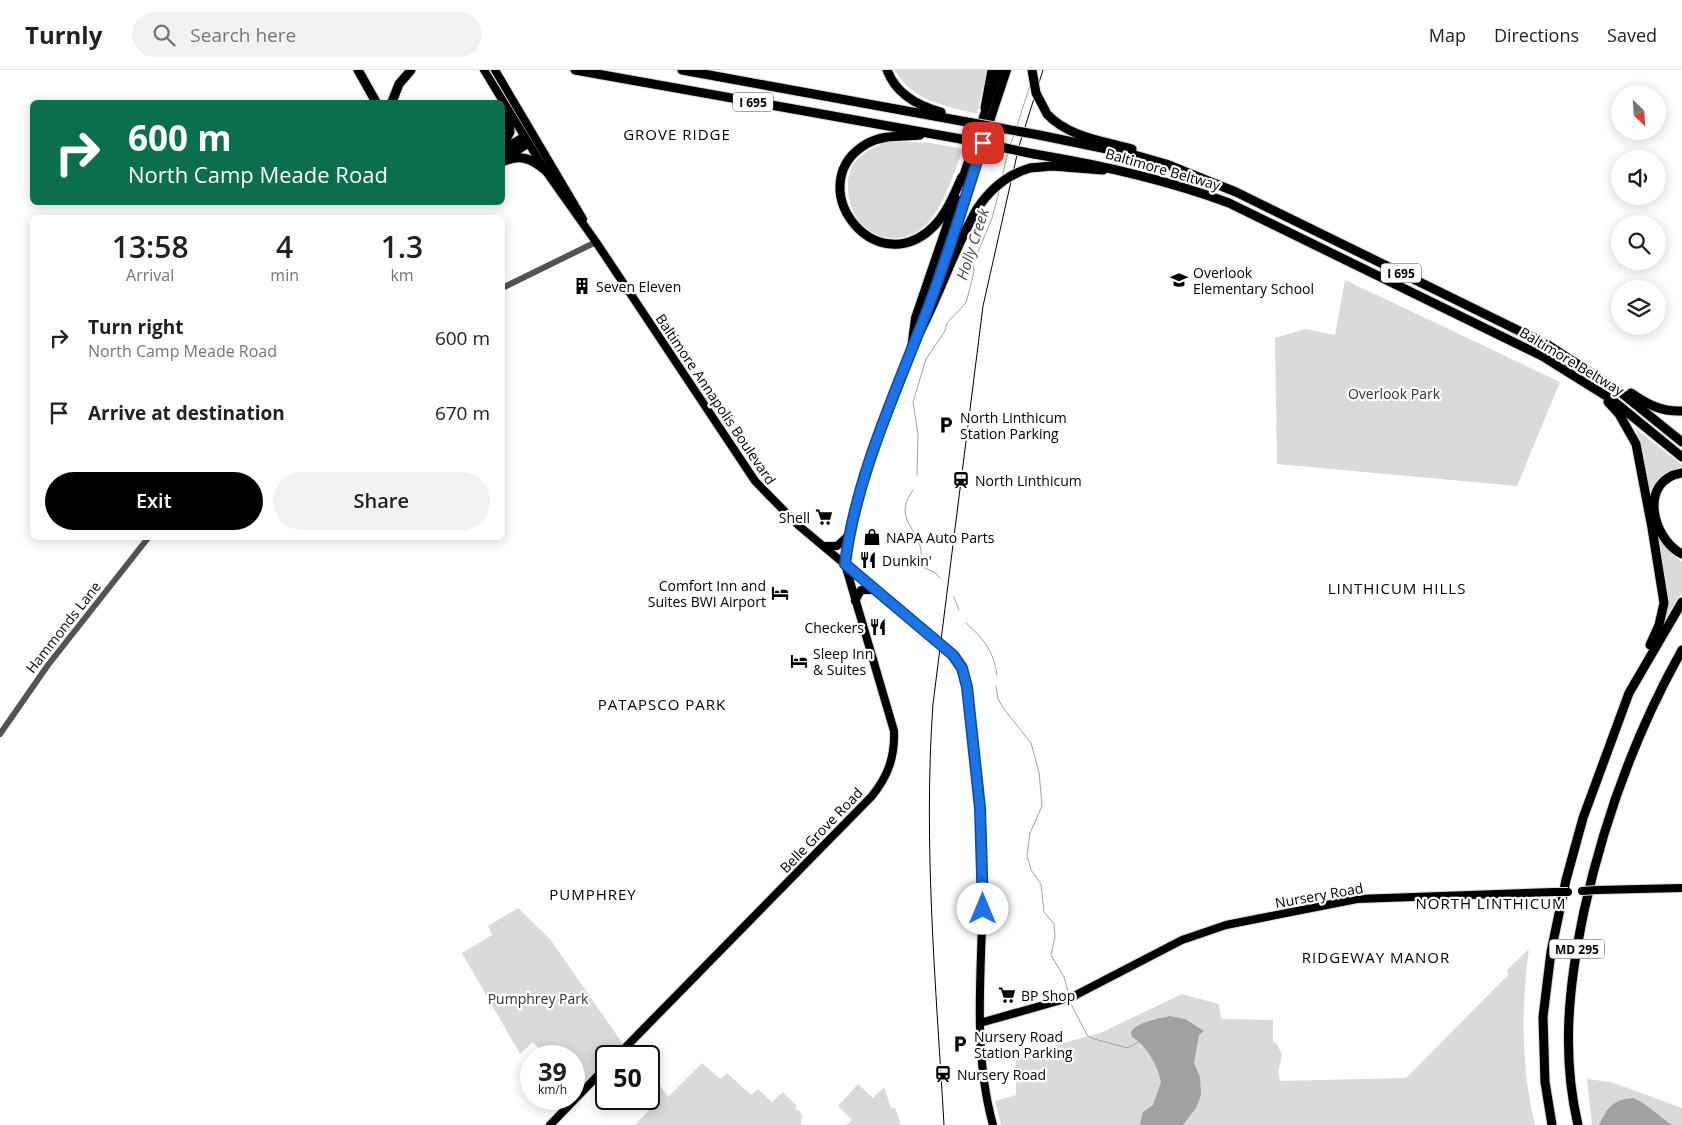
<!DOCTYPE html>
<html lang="en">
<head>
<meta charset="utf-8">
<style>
  :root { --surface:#fff; --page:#f2f2f2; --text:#202124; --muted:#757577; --line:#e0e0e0; --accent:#000 }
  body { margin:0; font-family:"Open Sans",sans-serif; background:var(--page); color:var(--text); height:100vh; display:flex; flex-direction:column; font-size:19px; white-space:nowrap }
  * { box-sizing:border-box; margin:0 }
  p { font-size:16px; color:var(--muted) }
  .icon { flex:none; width:28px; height:28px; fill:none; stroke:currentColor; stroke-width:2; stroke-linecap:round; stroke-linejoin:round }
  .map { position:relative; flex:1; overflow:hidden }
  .details { position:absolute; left:30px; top:145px; width:475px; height:325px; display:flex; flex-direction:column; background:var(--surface); border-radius:8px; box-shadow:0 2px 12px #0003 }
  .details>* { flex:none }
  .top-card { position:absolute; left:30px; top:30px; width:475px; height:105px; border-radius:8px; box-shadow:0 2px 12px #0003; background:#0b6e4f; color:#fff; overflow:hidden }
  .needle { width:32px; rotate:155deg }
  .tools { position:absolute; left:1611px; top:15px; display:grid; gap:10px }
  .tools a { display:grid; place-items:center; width:55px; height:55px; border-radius:50%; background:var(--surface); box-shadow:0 2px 12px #0003; font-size:25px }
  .speed { position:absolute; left:520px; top:975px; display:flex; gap:10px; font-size:25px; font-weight:700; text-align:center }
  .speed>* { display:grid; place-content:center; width:65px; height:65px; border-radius:50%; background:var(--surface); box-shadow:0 2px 12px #0003; line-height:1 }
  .speed small { font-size:12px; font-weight:400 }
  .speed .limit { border:2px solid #111; border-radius:8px; background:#fff; color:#111 }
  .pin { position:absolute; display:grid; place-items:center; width:42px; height:42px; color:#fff; margin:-21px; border-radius:10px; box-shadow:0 2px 8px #0006 }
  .me { position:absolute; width:55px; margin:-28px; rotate:0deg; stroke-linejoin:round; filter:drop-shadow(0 0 4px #0008) }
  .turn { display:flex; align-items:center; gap:18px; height:105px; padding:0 15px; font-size:22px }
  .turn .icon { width:65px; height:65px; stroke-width:2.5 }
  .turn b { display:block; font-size:35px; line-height:42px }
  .eta { display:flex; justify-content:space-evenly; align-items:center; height:85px; text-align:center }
  .eta b { font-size:30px; font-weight:600; line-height:35px }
  .primary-button { display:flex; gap:10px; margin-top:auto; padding:10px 15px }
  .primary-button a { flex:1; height:58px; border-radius:30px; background:var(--accent); color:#fff; font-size:20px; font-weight:600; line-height:58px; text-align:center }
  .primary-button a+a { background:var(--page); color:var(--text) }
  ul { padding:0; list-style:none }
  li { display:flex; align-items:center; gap:15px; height:75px; padding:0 15px }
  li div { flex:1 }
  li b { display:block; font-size:19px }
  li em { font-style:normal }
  header { display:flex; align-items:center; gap:30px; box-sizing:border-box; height:70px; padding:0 25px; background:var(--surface); border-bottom:1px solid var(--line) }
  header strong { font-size:24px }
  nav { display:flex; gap:28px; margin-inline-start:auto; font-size:18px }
  .search { width:350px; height:45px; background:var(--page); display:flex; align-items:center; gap:12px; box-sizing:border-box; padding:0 18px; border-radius:28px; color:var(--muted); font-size:19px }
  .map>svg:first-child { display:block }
</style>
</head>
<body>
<header>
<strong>Turnly</strong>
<div class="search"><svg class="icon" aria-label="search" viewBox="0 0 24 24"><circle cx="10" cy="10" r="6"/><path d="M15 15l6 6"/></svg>Search here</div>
<nav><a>Map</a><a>Directions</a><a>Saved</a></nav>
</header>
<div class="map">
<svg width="1682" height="1055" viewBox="0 0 1682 1055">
  <rect width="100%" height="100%" fill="#fff"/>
  <!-- green -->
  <g fill="#dadada">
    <path d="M895,0H987L977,44C944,35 913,32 895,0Z"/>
    <path d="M887,71L931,73L963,79C955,100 947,126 934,145C903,190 845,165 848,113C848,106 851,97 855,92C863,82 876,77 887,71Z"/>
    <path d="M1345,210L1560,312L1517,416L1277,394L1275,268L1305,259L1335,265Z"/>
    <path d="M1636,359L1682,395V400C1663,404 1655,413 1651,431Z"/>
    <path d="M1656,455L1673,485L1682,492V523L1665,549L1667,537Z"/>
    <path d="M518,838L550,869L623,974L612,986H606V992L578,1020L574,1016V986H546L533,972L520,984L462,883L492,865L488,856Z"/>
    <path d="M1529,879C1521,938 1521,997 1535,1055H1001L995,1031L1016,1025V986L1100,963L1182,924L1219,934L1221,949L1273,950V972L1277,974L1282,985L1278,1002L1280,1011L1406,1008L1508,905L1507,900Z"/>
    <path d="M702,993L720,1009L727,1003L751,1025L758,1019L772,1032L783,1022L797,1036L795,1039L800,1041L802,1046L801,1055H635L653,1036L648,1029L649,999L668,1027Z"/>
    <path d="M1587,1009L1611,1012L1682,1038V1055H1592Z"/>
    <path d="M858,1014L873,1028L884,1017L891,1038H895L901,1055H846L852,1050L838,1036Z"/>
  </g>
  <!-- water -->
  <g fill="#a1a1a1">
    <path d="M1170,946L1185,949L1204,961L1199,965L1194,993L1200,1007L1201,1025L1196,1038L1183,1055H1140L1143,1042L1153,1035L1161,1012C1158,996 1147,976 1132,967L1131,962C1137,952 1158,949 1170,946Z"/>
    <path d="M1633,1028C1648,1034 1658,1046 1672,1055H1599C1608,1037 1612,1030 1633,1028Z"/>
  </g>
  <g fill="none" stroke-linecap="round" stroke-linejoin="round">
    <!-- stream -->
    <g stroke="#a1a1a1" stroke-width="1">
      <path d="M1017,56L1030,15"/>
      <path d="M1010,75L1014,65"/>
      <path d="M1002,107L1008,82"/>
      <path d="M917,405L918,365L913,332L926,289L945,261L947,253L966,233L974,202L973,194L992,148L1000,118"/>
      <path d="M913,420C893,448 916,455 921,480C922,486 918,490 918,495L934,502L940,508"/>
      <path d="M954,527L959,540"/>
      <path d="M966,553C983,568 994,581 997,605"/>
      <path d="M996,616L998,629L1004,639L1031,673L1039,702L1042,736L1030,763L1027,785L1031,800L1041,814L1044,842L1054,854L1055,867L1051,885L1064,907L1068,921"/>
      <path d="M1071,934L1087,965L1091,968L1127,978L1139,972"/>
    </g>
    <!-- major casing -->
    <g stroke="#dbdbdb" stroke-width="10">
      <g id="major">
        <path d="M484,0L545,100L596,172L755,411L798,455L953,585L962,598L967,617C974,681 983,745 983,809C983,891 971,976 993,1055"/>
        <path d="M495,0L583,149"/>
        <path d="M961,112L999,0"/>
        <path d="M929,235L1007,0"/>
        <path d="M911,279L915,248L956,128"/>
        <path d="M825,476H837L848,466"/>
        <path d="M855,531L861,520H876"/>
        <path d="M1597,820L1682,818"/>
        <path d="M980,953L1072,927L1182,870L1226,855L1357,829L1554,822"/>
        <path d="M617,986L872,726C888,706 895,687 894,661L845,494L854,443L881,360L914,274"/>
        <path d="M550,1055L606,997"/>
      </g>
    </g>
    <!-- highway casing -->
    <g stroke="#dbdbdb" stroke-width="11">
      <g id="highway">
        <path d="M358,0L376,32"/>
        <path d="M575,0L961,69"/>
        <path d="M682,0L967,52"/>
        <path d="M887,0C896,24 918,36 941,42"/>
        <path d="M392,32L399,14L411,0"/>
        <path d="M985,38L992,0"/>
        <path d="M1047,44C1068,67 1104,71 1132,79"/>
        <path d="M920,65C903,67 885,64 868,73C798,112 874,216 934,156C947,143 954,124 962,107"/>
        <path d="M1039,65L1131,84L1166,94L1236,122L1548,275L1619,321L1682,372"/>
        <path d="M502,77L510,62L508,41"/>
        <path d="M503,80L524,67"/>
        <path d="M1034,84C1101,95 1165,109 1229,133L1542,286L1611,329L1682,387"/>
        <path d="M507,87L528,73"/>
        <path d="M502,92C520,84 531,88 545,100"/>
        <path d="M1030,98L1052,96L1103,100"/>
        <path d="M911,279C937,234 951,184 977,139"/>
        <path d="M1631,323C1647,334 1661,342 1682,341"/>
        <path d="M1608,332L1619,344L1636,374L1652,458L1664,533L1659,555L1650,575"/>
        <path d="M1682,403C1638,410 1652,469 1682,484"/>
        <path d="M1552,1055L1545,1012L1543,947L1551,882L1566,810L1583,748L1629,623L1682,532"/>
        <path d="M1578,1055C1561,983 1569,913 1584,841C1604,750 1636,662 1682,580"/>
      </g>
    </g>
    <!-- minor -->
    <g stroke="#535353" stroke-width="6">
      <path d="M502,218L596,172"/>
      <path d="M0,664L48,595L148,468"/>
    </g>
    <!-- major -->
    <use href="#major" stroke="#000" stroke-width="8"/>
    <!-- highway -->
    <use href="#highway" stroke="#000" stroke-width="9"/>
    <!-- tram -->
    <path stroke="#000" stroke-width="1" d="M944,1055C936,915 923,774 933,634L983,236L1019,76L1043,0"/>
    <!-- major-bridge casing -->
    <g stroke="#dbdbdb" stroke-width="10" stroke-linecap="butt">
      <g id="major-bridge">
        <path d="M1582,821L1597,820"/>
        <path d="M1554,822H1568"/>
      </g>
    </g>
    <!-- highway-bridge casing -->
    <g stroke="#dbdbdb" stroke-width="11" stroke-linecap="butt">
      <g id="highway-bridge">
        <path d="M1032,0L1036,23L1047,44"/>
        <path d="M967,52L1039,65"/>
        <path d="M961,69L1034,84"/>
        <path d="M977,139C990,119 1006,105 1030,98"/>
      </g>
    </g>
    <!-- major-bridge -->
    <use href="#major-bridge" stroke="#000" stroke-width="8"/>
    <!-- highway-bridge -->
    <use href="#highway-bridge" stroke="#000" stroke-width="9"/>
  </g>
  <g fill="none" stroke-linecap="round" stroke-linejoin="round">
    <!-- route casing -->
    <g stroke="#114b97" stroke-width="12">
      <path id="route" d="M983,73C963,134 945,197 921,256C891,333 855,412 845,494L953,585L962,598L967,617L980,738L983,839"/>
    </g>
    <!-- route -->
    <use href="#route" stroke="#1a73e8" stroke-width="9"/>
  </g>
  <!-- icons -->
  <defs>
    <g id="school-bare" transform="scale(1.35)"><path d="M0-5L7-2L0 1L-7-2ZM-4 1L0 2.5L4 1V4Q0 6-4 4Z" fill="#000" stroke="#fff" stroke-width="2.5" paint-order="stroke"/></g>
    <g id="building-bare" transform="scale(1.35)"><path d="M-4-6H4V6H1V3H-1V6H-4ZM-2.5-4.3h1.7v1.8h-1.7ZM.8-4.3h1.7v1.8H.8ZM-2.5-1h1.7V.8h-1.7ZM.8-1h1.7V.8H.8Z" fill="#000" stroke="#fff" stroke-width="2.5" paint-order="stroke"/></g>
    <g id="parking-bare" transform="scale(1.35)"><path d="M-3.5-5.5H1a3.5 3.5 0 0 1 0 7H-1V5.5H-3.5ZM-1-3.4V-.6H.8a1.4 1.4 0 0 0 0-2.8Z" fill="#000" stroke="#fff" stroke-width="2.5" paint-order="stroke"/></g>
    <g id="station-bare" transform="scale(1.35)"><path d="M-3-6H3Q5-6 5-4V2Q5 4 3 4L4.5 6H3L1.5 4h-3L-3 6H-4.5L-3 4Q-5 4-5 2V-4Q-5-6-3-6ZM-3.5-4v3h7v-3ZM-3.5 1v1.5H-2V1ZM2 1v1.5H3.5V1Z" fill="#000" stroke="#fff" stroke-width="2.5" paint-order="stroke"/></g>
    <g id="supermarket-bare" transform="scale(1.35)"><path d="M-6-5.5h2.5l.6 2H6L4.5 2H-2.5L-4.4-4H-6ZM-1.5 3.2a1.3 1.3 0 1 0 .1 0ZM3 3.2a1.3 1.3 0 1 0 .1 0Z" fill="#000" stroke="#fff" stroke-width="2.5" paint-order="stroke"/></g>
    <g id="shop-bare" transform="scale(1.35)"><path d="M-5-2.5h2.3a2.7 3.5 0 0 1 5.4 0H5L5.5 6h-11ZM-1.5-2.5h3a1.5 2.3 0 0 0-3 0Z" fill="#000" stroke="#fff" stroke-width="2.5" paint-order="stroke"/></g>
    <g id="restaurant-bare" transform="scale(1.35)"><path d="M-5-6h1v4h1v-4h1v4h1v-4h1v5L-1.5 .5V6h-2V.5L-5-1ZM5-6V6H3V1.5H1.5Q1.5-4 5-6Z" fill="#000" stroke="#fff" stroke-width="2.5" paint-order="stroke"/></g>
    <g id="hotel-bare" transform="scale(1.35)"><path d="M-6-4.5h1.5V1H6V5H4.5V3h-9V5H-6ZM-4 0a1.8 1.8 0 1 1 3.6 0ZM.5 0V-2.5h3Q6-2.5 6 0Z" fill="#000" stroke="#fff" stroke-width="2.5" paint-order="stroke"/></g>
  </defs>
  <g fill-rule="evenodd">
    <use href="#school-bare" x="1179" y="210"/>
    <use href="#building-bare" x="582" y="216"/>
    <use href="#parking-bare" x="946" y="355"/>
    <use href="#station-bare" x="961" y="410"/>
    <use href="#supermarket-bare" x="824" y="447"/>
    <use href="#shop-bare" x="872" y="467"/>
    <use href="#restaurant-bare" x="868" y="490"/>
    <use href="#hotel-bare" x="780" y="523"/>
    <use href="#restaurant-bare" x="878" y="557"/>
    <use href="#hotel-bare" x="799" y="591"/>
    <use href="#supermarket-bare" x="1007" y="925"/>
    <use href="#parking-bare" x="960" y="974"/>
    <use href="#station-bare" x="943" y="1004"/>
  </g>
  <g text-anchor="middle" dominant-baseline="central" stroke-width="4.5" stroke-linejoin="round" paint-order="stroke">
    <!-- shield labels -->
    <g fill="#fff" stroke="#4c4c4c" stroke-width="1">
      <rect x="733" y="22.5" width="40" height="19" rx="4"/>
      <rect x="1381" y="193.5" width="40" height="19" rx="4"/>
      <rect x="1549.5" y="869.5" width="55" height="19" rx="4"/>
    </g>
    <g font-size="12" font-weight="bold" fill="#000">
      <text x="753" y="32">I 695</text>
      <text x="1401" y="203">I 695</text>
      <text x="1577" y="879">MD 295</text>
    </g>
    <!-- street labels -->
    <g font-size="14" fill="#000" stroke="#fff">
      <text transform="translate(1163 99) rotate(16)">Baltimore Beltway</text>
      <text transform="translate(1572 291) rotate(31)">Baltimore Beltway</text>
      <text transform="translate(716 329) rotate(56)">Baltimore Annapolis Boulevard</text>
      <text transform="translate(63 557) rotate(-52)">Hammonds Lane</text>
      <text transform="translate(821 760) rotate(-46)">Belle Grove Road</text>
      <text transform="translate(1319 825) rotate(-10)">Nursery Road</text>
    </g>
    <!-- poi labels -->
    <g font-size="14" fill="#000" stroke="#fff" text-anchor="start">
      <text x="1193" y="202">Overlook<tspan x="1193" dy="16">Elementary School</tspan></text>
      <text x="596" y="216">Seven Eleven</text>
      <text x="960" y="347">North Linthicum<tspan x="960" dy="16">Station Parking</tspan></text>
      <text x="975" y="410">North Linthicum</text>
      <text x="810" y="447" text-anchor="end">Shell</text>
      <text x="886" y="467">NAPA Auto Parts</text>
      <text x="882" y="490">Dunkin'</text>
      <text x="766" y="515" text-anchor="end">Comfort Inn and<tspan x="766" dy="16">Suites BWI Airport</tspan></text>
      <text x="864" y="557" text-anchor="end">Checkers</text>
      <text x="813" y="583">Sleep Inn<tspan x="813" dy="16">&amp; Suites</tspan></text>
      <text x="1021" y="925">BP Shop</text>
      <text x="974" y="966">Nursery Road<tspan x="974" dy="16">Station Parking</tspan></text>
      <text x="957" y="1004">Nursery Road</text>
    </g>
    <!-- park labels -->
    <g font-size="14" fill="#313131" stroke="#fff">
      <text x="1394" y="323">Overlook Park</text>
      <text x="538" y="928">Pumphrey Park</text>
    </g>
    <!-- neighbourhood labels -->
    <g font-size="15" letter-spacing="1" fill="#000" stroke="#fff">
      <text x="677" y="64">GROVE RIDGE</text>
      <text x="1397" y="518">LINTHICUM HILLS</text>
      <text x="662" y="634">PATAPSCO PARK</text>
      <text x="593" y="824">PUMPHREY</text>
      <text x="1491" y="833">NORTH LINTHICUM</text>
      <text x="1376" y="887">RIDGEWAY MANOR</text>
    </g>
    <!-- water labels -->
    <g font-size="15" font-style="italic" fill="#424242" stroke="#fff">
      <text transform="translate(972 174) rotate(-72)">Holly Creek</text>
    </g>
  </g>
</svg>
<div class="tools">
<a><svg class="needle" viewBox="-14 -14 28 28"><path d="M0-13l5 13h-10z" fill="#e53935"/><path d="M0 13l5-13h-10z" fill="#757577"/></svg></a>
<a><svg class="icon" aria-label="sound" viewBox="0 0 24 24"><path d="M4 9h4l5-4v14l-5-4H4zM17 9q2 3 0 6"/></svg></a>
<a><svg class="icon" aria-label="search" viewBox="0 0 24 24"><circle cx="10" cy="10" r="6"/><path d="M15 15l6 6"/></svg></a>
<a><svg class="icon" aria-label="layers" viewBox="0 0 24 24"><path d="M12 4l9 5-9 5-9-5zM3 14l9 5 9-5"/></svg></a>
</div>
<div class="speed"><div>39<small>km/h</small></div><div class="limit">50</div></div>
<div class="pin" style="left:983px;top:73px;background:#d93025"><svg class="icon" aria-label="arrive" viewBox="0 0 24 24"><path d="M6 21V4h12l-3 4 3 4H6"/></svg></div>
<svg class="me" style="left:983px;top:839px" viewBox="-20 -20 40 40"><circle r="19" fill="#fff"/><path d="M0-13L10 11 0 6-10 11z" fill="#1a73e8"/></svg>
<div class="top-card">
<div class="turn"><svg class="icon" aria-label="right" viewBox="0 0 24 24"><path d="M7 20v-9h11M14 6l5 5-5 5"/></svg><div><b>600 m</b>North Camp Meade Road</div></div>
</div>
<section class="details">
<div class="eta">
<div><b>13:58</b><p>Arrival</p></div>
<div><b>4</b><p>min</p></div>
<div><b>1.3</b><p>km</p></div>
</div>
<ul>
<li><svg class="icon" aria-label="right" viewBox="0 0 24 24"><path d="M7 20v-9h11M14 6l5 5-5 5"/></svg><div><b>Turn right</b><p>North Camp Meade Road</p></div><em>600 m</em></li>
<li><svg class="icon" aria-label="arrive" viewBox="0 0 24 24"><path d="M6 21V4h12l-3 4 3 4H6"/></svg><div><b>Arrive at destination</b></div><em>670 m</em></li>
</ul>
<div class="primary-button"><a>Exit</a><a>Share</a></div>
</section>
</div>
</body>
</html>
